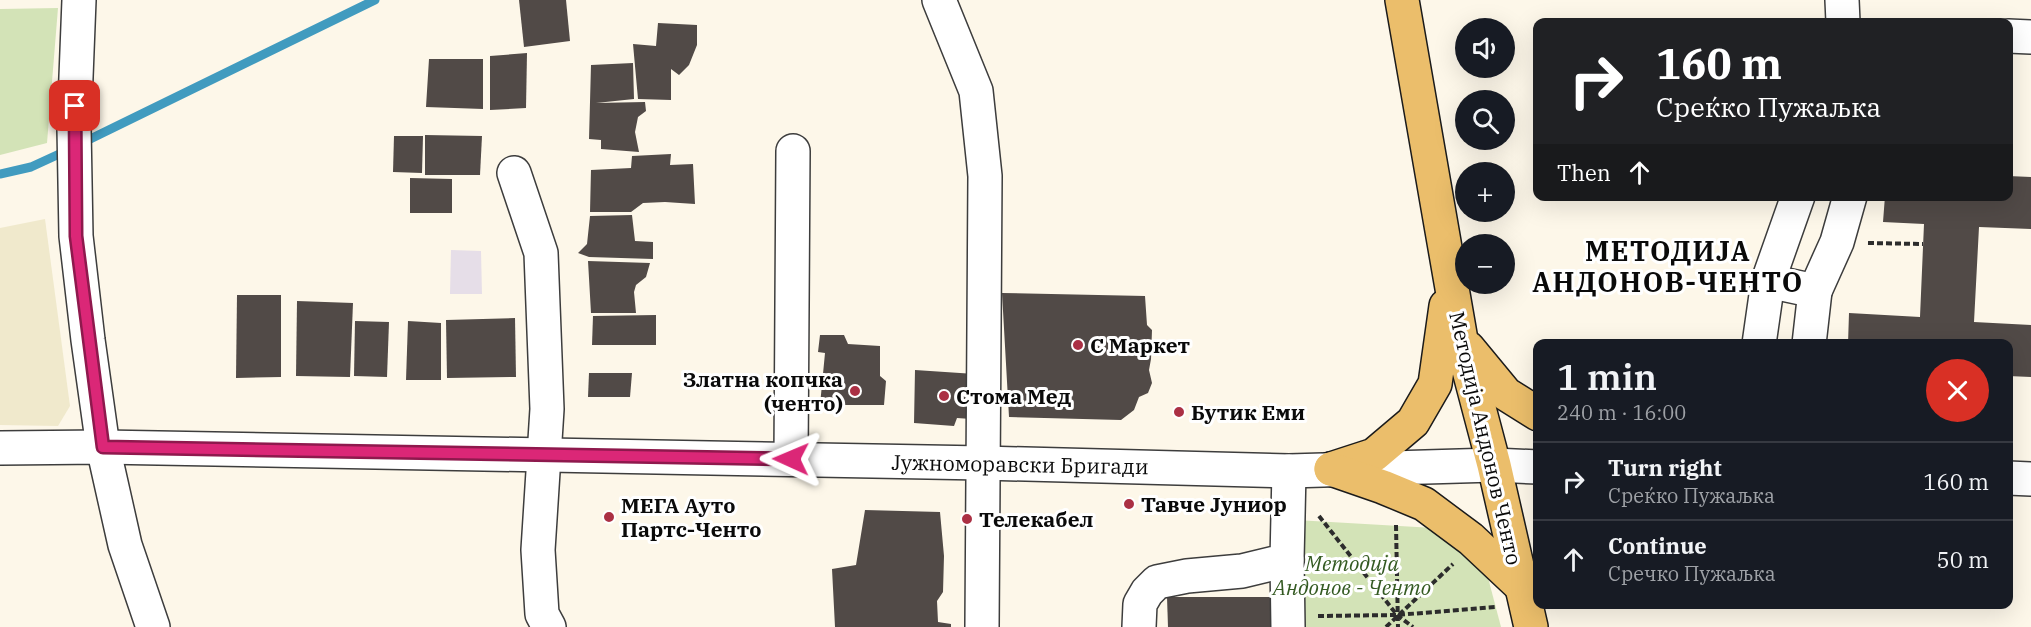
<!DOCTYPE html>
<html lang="en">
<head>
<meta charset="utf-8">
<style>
  :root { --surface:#171b24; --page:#242831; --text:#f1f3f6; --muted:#9ea1a6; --line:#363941 }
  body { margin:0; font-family:"IBM Plex Serif",serif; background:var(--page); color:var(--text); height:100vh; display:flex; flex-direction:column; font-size:22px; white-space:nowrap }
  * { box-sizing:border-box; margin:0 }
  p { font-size:20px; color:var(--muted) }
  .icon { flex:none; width:33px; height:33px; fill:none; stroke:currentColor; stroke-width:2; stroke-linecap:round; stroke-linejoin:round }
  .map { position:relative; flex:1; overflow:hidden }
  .side { position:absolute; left:1533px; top:339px; width:480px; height:270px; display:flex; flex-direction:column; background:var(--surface); border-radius:12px; box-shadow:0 6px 24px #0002 }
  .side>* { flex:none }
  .guide { position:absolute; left:1533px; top:18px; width:480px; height:183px; border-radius:12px; box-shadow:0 6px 24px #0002; background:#202124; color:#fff; overflow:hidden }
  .controls { position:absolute; left:1455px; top:18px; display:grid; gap:12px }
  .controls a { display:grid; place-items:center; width:60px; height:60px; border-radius:50%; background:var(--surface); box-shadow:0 6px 24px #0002; font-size:30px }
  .pin { position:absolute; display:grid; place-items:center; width:51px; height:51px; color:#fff; margin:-26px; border-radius:12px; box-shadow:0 3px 9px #0006 }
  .me { position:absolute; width:66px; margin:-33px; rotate:271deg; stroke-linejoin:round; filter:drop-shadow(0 0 4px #0008) }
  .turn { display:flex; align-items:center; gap:21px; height:126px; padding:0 24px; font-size:27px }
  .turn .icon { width:78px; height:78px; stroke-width:2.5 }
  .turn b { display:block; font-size:42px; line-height:51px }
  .then { display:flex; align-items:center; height:57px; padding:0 24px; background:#0003; gap:12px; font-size:22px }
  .round { display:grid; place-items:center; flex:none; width:63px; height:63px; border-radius:32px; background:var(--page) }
  .summary { display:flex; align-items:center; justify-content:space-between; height:102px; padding:0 24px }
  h1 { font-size:36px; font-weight:600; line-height:45px }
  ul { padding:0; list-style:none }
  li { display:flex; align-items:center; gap:18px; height:78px; padding:0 24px; border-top:2px solid var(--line) }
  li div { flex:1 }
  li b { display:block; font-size:22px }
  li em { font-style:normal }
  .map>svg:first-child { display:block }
</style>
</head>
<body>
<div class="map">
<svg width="2031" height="627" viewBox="0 0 2031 627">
  <rect width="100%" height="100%" fill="#fdf7e9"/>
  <!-- industrial -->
  <path fill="#e6dee8" d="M451,250L481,251L482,294H450Z"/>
  <!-- farmland -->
  <path fill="#f0e9cc" d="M45,219L70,406L58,426L0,425V228Z"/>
  <!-- green -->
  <g fill="#d3e3b7">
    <path d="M58,8L47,143L0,155V9Z"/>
    <path d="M1296,520L1434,528L1486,570L1501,627H1302Z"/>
  </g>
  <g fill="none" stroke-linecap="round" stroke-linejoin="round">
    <!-- stream -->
    <g stroke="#419bbf" stroke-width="9">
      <path d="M80,144L375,0"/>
      <path d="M0,174L31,167L68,150"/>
    </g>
  </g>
  <!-- building -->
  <g fill="#514a47">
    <path d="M519,0H566L570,41L524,47Z"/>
    <path d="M658,23L697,25V45L689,65L679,75L671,69V100L638,99L633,44L656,46Z"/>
    <path d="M527,53L526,108L490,110V56Z"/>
    <path d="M429,59H483V109L426,107Z"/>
    <path d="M633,63L634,99L596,103L645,102L646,111L638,117L635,132L639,152L601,149V140L589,139L591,65Z"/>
    <path d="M425,135L482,136L480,175H425Z"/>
    <path d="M394,136H423L422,173L393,172Z"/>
    <path d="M671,154L670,165L693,164L695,204L665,202L643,203L631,212H590L591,170L631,168L632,156Z"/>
    <path d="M2008,176L2031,177V229L1979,227L1974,322L2031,325V377L2008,376V344H1848L1849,313L1920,317L1924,224L1883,222L1885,196H2008Z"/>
    <path d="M410,178L452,179V213H410Z"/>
    <path d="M632,215L635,241L653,242V259L589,257L578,253L587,244L590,216Z"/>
    <path d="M588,261L650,263L646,277L636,285L634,292L636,313H591Z"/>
    <path d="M1002,293L1145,296L1147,325L1152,330L1151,359L1149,370L1152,383L1148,393L1139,397L1134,410L1121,420L1009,417Z"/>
    <path d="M237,295H281V377L236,378Z"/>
    <path d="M297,301L353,303L350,377L296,376Z"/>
    <path d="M656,315V345H592L593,316Z"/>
    <path d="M515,318L516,377L447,378L446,320Z"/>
    <path d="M355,321L389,322L387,377L354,376Z"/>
    <path d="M408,321L441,323V380H406Z"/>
    <path d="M820,335H844L848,344L880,346V376L886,381L884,405H820L825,353L818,352Z"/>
    <path d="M915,370L975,374L971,419L957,418L954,426L914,423Z"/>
    <path d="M589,373H632L630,397H588Z"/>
    <path d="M865,510L940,512L944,556L943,592L937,601L938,622L951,624V627H835L832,569L856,565Z"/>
    <path d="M1167,597H1283V627H1168Z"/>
  </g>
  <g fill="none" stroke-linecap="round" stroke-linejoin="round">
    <!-- minor casing -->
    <g stroke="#3d3d3d" stroke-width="36">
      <g id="minor">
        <path d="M79,0L74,128L76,236L88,340L103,447L125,545L153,627"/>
        <path d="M939,0L976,91L985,176L982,627"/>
        <path d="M1842,0L1843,22"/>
        <path d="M2008,36L2031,37"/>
        <path d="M514,173L541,253L547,409L538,550L542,614L549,627"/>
        <path d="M1768,281L1815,291L1837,242L1850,196"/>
        <path d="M1759,344L1768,281L1798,196"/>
        <path d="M1809,344L1815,291"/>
        <path d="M0,448L103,447L983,463L1289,471L1494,465L1538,467"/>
        <path d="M791,459L793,151"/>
        <path d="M2008,478L2031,479"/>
        <path d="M1287,560L1288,627"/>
        <path d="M1139,627L1140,604L1147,592L1157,582L1187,576L1242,571L1287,560L1289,471"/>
      </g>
    </g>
    <!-- major casing -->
    <g stroke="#1b1b1b" stroke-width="36">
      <g id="major">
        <path d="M1402,0L1461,340L1494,465L1531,627"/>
        <path d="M1468,348L1506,394L1538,414"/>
        <path d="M1331,469L1374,455L1413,422L1435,384L1446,306"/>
        <path d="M1331,469L1383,487L1424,504L1471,539L1521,586"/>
      </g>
    </g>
    <!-- path -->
    <g stroke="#2c2c2c" stroke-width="4" stroke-dasharray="6 3" stroke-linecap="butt">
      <path d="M1868,243L1923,244"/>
      <path d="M1319,516L1397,615L1413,627"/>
      <path d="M1396,525L1398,627"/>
      <path d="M1318,616L1397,615L1496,607"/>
      <path d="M1386,627L1453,564"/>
    </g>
    <!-- minor -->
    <use href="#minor" stroke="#fff" stroke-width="33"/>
    <!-- major -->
    <use href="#major" stroke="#ebbe6b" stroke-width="33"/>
  </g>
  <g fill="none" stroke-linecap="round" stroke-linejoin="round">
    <!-- route casing -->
    <g stroke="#8e194d" stroke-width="15">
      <path id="route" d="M75,106L76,236L103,447L791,459"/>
    </g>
    <!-- route -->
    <use href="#route" stroke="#db2777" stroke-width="10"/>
  </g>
  <!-- markers -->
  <g fill="#ab3044" stroke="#fff" stroke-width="2">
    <circle cx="1078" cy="345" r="6"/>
    <circle cx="855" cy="391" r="6"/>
    <circle cx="944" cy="396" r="6"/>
    <circle cx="1179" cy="412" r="6"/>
    <circle cx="1129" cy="504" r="6"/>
    <circle cx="609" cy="517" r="6"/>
    <circle cx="967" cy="519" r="6"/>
  </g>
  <g text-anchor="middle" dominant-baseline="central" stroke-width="6" stroke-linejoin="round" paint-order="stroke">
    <!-- poi labels -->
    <g font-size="21" font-weight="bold" fill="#0a0a0a" stroke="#fff" text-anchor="start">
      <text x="1090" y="345">С Маркет</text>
      <text x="843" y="379" text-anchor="end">Златна копчка<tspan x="843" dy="24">(ченто)</tspan></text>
      <text x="956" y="396">Стома Мед</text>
      <text x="1191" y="412">Бутик Еми</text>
      <text x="1141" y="504">Тавче Јуниор</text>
      <text x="621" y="505">МЕГА Ауто<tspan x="621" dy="24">Партс-Ченто</tspan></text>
      <text x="979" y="519">Телекабел</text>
    </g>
    <!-- street labels -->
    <g font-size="21" fill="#0a0a0a" stroke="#fff">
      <text transform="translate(1486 438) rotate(77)">Методија Андонов Ченто</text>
      <text transform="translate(1020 464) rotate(1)">Јужноморавски Бригади</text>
    </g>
    <!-- park labels -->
    <g font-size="21" font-style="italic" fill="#345a22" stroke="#fff">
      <text x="1352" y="563">Методија<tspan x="1352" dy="24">Андонов - Ченто</tspan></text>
    </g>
    <!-- district labels -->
    <g font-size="27" font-weight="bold" letter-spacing="1.5" fill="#0a0a0a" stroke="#fff">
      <text x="1668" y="250">МЕТОДИЈА<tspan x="1668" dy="31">АНДОНОВ-ЧЕНТО</tspan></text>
    </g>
  </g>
</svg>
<div class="controls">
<a><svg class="icon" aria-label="sound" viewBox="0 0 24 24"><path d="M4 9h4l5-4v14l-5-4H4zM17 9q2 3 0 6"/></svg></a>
<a><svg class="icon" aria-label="search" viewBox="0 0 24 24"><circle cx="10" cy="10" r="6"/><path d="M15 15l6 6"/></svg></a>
<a>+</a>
<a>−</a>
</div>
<div class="pin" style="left:75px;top:106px;background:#d93025"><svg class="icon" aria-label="arrive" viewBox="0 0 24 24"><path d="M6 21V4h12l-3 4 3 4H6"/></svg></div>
<svg class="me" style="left:791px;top:459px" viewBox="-20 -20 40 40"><path d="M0-17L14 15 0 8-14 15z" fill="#db2777" stroke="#fff" stroke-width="4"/></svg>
<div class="guide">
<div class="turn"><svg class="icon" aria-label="right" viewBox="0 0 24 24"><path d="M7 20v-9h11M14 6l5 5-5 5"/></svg><div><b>160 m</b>Среќко Пужаљка</div></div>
<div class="then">Then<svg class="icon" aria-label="ahead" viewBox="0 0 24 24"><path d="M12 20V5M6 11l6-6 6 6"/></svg></div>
</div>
<section class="side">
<div class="summary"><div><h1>1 min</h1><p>240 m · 16:00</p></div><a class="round" style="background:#d93025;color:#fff"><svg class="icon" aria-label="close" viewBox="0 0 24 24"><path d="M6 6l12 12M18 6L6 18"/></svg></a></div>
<ul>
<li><svg class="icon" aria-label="right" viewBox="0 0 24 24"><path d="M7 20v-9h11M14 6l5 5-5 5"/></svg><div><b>Turn right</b><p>Среќко Пужаљка</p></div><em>160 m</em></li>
<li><svg class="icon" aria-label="ahead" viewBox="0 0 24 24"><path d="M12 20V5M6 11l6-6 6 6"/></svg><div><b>Continue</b><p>Сречко Пужаљка</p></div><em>50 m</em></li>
</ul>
</section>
</div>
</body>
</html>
